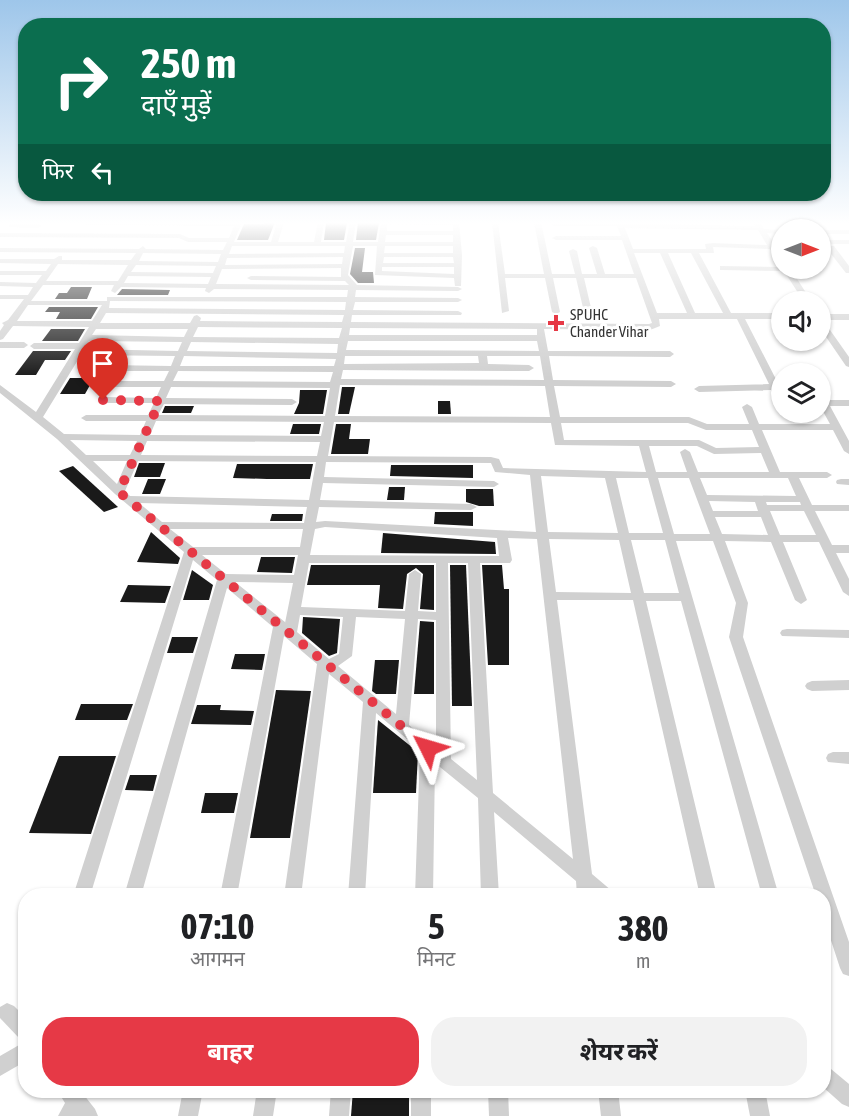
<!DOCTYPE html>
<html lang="hi">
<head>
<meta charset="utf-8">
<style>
  :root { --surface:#fff; --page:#f2f2f2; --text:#202124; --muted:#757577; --accent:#e63946 }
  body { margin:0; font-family:"Asap Condensed","Noto Sans Devanagari",sans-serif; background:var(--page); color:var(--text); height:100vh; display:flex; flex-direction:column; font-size:22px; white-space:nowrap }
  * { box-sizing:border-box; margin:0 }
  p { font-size:20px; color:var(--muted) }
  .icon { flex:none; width:33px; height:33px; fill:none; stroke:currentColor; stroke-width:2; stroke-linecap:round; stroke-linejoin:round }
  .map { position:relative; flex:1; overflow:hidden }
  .drawer { position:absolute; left:18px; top:888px; width:813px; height:210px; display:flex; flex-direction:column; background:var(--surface); border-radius:24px; box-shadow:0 2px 4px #0004 }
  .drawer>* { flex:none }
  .guide { position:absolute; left:18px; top:18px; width:813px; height:183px; border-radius:24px; box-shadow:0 2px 4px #0004; background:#0b6e4f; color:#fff; overflow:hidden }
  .needle { width:39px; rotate:90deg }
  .buttons { position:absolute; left:771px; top:219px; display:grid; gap:12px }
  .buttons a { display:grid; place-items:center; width:60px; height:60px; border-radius:50%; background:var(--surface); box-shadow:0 2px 4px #0004; font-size:30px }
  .pin { position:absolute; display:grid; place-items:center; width:51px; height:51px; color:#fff; margin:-62px -26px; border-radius:50% 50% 50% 0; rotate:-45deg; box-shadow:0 0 6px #0007 }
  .pin .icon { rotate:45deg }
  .me { position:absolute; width:66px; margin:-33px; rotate:310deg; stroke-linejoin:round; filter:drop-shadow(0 0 4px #0008) }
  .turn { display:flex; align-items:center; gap:21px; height:126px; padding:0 24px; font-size:27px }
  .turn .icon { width:78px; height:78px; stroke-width:2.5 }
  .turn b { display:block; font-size:42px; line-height:51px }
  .then { display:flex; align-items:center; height:57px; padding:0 24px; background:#0003; gap:12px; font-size:22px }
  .eta { display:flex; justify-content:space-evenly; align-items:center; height:102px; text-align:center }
  .eta b { font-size:36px; font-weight:700; line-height:42px }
  .cta { display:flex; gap:12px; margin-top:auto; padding:12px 24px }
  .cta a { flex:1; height:69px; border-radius:24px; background:var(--accent); color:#fff; font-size:24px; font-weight:700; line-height:69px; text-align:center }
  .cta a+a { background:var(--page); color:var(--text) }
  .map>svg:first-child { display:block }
</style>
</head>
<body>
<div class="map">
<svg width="849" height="1116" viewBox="0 0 849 1116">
  <rect width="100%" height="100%" fill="#fff"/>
  <!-- building -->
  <g fill="#1a1a1a">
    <path d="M265,222H275L268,240H237L244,224H264Z"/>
    <path d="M358,222L379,223L376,240H356Z"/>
    <path d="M326,223H347L344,240H324Z"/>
    <path d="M355,248H365L362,272H373L374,283H358L350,274Z"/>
    <path d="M71,287H92L87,299H55L59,293H67Z"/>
    <path d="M122,289L170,290L168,295H117Z"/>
    <path d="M49,307H98L91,319H56L60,312H45Z"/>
    <path d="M51,329H85L78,341H42Z"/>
    <path d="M33,351H71L65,360H45L36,375H15Z"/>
    <path d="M70,378H94L85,394H60Z"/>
    <path d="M342,387H355L349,414H338Z"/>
    <path d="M300,390H327L323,414H294L299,403Z"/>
    <path d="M438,401H450L451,414H438Z"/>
    <path d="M165,406H194L191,413H162Z"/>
    <path d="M293,424H321L319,434H290Z"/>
    <path d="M336,424H351L349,439H370L368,454H331Z"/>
    <path d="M139,463H165L160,477H134Z"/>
    <path d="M237,464H313L310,479H267L233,478Z"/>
    <path d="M391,465H473V478L390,476Z"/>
    <path d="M73,466L118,507L104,512L59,471Z"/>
    <path d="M148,479H166L160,494H142Z"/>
    <path d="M389,487H405L404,500H387Z"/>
    <path d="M466,489H493L494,506H479L466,502Z"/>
    <path d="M435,512H473V526L434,524Z"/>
    <path d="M272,514H303L302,521H270Z"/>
    <path d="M151,532L180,558L178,564L137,562Z"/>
    <path d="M383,533L495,542L496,554L381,553Z"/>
    <path d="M261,557H295L292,573L257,572Z"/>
    <path d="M311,565H434V610L420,609L423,574L416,568L407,574L403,609L378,608L380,585H307Z"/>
    <path d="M450,565H466L472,706H452Z"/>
    <path d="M482,565H502L504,589H509V665H488Z"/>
    <path d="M192,570L213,585L209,600H183Z"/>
    <path d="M128,585L171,586L165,603L120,602Z"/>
    <path d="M303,617L340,619L337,653L329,656L302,633Z"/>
    <path d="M420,621L434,622V694H414Z"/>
    <path d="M172,637H198L193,653H167Z"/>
    <path d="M235,654H265L262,670L231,669Z"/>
    <path d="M375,660H399L396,694H376L372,691Z"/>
    <path d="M276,690L311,691L290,838H250Z"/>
    <path d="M81,704H133L127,720H75Z"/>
    <path d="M197,705H221L220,710L254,711L251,725L191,724Z"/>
    <path d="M378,720L418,752L416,793H373Z"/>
    <path d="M59,756H116L91,834L29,833Z"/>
    <path d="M130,775H157L153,791L125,790Z"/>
    <path d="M205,793H238L234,813H201Z"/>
    <path d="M353,1090H409V1116H351Z"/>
  </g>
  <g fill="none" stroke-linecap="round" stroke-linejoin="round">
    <!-- street -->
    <g fill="#d0d0d0" fill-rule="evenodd">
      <path d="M83,222H242L234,242H271L277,222H284L278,242H314L318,222H324L321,242H346L350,222H356L353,242H378L381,222H459L462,255L461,286H455L454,278L375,275L377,246H353L348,275L357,285L458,287L462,289L458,291L356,290L355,297L458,298L462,300L458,302H355L353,310L458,311L462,313L461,315H352L351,322L649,324L652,323L636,278H584L592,312L588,314L584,312L576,278H553L560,312L556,314L552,312L545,278H505L509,311L502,313L492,222L498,223L505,274H544L534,222H541L552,274H575L569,251L573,249L577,251L582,274H597L589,248L593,246L597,248L605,274H634L622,240H556L552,238L556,236H621L617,226H554L551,224L553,222L755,226L753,222H760L764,229L782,230V234L767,233L782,255V263L770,249L713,247L714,253H699L731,313H782V319H745L782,391V405L777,402L771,390L699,392L694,389L699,386L769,384L737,319H659L660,326L650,330L544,329L548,351H670L674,354L670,357L549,356L553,380L671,381L676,384L671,387L554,386L560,417H689L707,424H749L742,407L747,404L752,407L759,424H830L820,406V400H849V406H830L849,441V454L844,451L833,430H762L780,472H827L832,475L827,478H799L812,505H849V511H815L832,545H849V553H836L849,579V596L843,592L819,542H783L807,600L801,604L795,600L771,542L725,541L748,603L743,637L849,942V976L843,974L840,968L824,919V896H816L729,637L736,603L713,541H676L779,896H762L681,601H646L717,896H700L633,600H557L592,874L612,891L614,896H577L576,881L494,812L499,896H481L478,798L435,763L433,896H415L420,750L376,713L365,896H348L363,702L329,674L301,896H284L317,664L284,636L237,896H220L273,627L227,588L141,896H124L217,580L193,560L90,896H73L184,552L115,494L57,439L0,393V385L36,412L75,349H34L30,346L34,343H79L89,327L13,326L3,339L0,340V331L4,325L2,323L8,320L24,299H0V295H28L33,287L0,286V282L36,283L42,275H0V271H46L51,264L0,263V259H54L59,256H62V260H131L136,253L0,252V248L139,249L143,246L146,249L223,250L227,242H188L179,238L0,237V233L180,234L189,238H229L234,226L86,225ZM387,224L453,225V231H387ZM625,228L758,230L767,245L713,243L705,244L706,249H633ZM386,235H453V242H385ZM232,246H345L344,253L229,254ZM385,246H453V253H384ZM143,253L221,254L218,262L139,261ZM634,253H660L687,313H657ZM668,253H691L723,313H695ZM343,257L342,264L225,265L227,258ZM384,257H453L454,263H383ZM58,264L128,265L118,281H46ZM136,265L216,266L213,273L131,272ZM382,267H454V274L382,271ZM341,268V277L251,276L247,278L251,280L345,281L349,285L216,284L222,269ZM128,276L211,277L208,284L124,283ZM43,285H114L111,291L115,293L121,287L206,288L205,291L209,293L214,289L348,290L347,297H107V301H31ZM110,301L346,302L345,310L109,308ZM28,305H102L92,321H17ZM106,313L344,315L342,322L200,321L201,318L197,315L194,316L190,323H100ZM198,327L342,328L339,338L193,337ZM350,328L537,329V335H349ZM96,329H188L184,337L92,335ZM89,341L182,342L178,351L84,349ZM348,341H537L539,351L346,350ZM191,342L338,344L337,353L187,351ZM81,355L175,356L171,366L107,365L102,368L107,371H169L164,381H105L100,384L105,387H161L156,398L103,397L98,400L103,403H154L148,415H86L81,418L86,421H146L140,435L64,434L43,417ZM184,356L336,359L334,366H180ZM345,356H478L479,363L344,364ZM487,356H540L544,380L341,379L343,370L529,371L534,368L529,365L488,364ZM178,371L333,372L330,382L173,381ZM340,385L545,386L550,417L335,416ZM171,387L330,388L325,416L158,415L164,404L292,405L297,402L292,399L166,398ZM156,421L324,422L321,436L150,435ZM334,422L551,423L555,445L639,446L646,472L503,468L499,459L491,457L328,456ZM561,423H688L706,430H752L759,447L716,448L699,440H564ZM70,440L137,441L130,455H86ZM147,441L320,442L317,456L141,455ZM649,446H697L714,454L761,453L769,472H698L690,452L685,449L680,452L687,472H656ZM93,461H127L117,484ZM138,461L316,462L309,500L130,496L125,491ZM326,462L491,463L495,472L530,475L536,532L325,521L316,522L319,507L471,510L477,507L471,504L320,500L323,483L494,487L499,484L494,481L324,477ZM541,476L605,478L618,533L548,532ZM616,478H648L663,533H629ZM658,478H689L710,534H674ZM700,478H788L796,496L707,495ZM709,501L755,502L758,511H713ZM766,502H800L801,505H767ZM139,503L307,507L304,523L162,522ZM770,511H804L816,535H780ZM715,517H761L768,535L722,534ZM325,527L497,538L499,556L310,555L315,529ZM170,529H303L300,547H193ZM508,538L537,539L573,859L493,793L480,563H510L512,560ZM549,539L619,540L631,593L556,592ZM631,540H665L679,593H644ZM202,555H298L294,575L226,574ZM309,563H436V612L418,611L421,574L415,570L409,574L405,611L301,607ZM448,563H468L477,780L451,759ZM235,582L293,583L285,623V622ZM300,615L343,617L339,654L329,659L297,632ZM356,617L405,619L396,714L338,666L352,656ZM418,619L436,620V747L409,725Z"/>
      <path d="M11,224H38L42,226L38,228L9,227V225Z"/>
      <rect x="820" y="230" width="29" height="4"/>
      <rect x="820" y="240" width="29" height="4"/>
      <path d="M828,246H834L849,266V273H846L828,250Z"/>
      <path d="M720,266L782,267V268H790L812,302H804L784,271L723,270H720Z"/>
      <path d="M820,314H849V320H823L849,357V367L846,366L820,328Z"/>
      <path d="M0,342H24L28,345L24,348H0Z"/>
      <path d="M841,479H849V485L837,484L836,482L837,480Z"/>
      <path d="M787,629L849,630V638L782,636L780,633L782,630Z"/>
      <path d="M849,680V690L812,691L807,689L805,686L807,683L812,681Z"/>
      <path d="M833,752H849V764L828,762L826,758L828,754Z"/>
      <path d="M7,1003L14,1006L26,1018V1041L19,1038L0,1018V1007Z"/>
      <path d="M26,1041V1061L0,1076V1056Z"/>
      <path d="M824,1066L831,1069L849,1084V1107L842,1104L824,1088Z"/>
      <path d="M57,1090H80L95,1109L98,1116H58L65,1103Z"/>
      <path d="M183,1090H203L198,1116H178Z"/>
      <path d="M257,1090H277L273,1116H253Z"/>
      <path d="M331,1090H351L349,1116H329Z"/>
      <rect x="411" y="1090" width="20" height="26"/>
      <path d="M488,1090H508L509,1116H489Z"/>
      <path d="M598,1090H618L621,1116H601Z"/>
      <path d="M745,1090H765L770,1116H750Z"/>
    </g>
  </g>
  <!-- sky -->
  <linearGradient id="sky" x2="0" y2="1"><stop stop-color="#9ec6ea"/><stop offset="0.59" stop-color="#fff"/><stop offset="1" stop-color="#fff" stop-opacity="0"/></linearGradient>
  <rect width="849" height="378" fill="url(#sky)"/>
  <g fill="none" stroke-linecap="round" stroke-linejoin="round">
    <!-- route -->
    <path stroke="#e63946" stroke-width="10" stroke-dasharray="0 18" d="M103,400L160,401L119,492L428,748"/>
  </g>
  <!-- markers -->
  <path fill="#e63946" stroke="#fff" stroke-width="2" d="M553 314h6v6h6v6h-6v6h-6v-6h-6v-6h6z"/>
  <g text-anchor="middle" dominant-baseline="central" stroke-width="6" stroke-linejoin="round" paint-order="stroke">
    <!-- far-poi labels -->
    <g font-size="15" fill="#333" stroke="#fff" text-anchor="start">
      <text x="570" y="314">SPUHC<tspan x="570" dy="17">Chander Vihar</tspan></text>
    </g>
  </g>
</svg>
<div class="buttons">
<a><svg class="needle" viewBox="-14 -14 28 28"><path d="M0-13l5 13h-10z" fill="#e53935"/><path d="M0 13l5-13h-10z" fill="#757577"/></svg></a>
<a><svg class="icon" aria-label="sound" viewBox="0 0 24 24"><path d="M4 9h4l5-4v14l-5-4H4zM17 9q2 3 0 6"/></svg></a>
<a><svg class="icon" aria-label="layers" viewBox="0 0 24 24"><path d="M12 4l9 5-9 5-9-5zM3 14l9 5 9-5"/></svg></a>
</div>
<div class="pin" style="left:103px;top:400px;background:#d93025"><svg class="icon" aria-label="arrive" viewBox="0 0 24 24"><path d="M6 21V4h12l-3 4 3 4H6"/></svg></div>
<svg class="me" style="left:428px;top:748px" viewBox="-20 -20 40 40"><path d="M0-17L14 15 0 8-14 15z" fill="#e63946" stroke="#fff" stroke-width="4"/></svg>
<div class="guide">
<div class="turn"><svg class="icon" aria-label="right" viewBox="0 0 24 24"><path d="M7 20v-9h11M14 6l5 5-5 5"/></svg><div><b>250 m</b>दाएँ मुड़ें</div></div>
<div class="then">फिर<svg class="icon" aria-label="left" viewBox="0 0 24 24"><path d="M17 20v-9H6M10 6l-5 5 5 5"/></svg></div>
</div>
<section class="drawer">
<div class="eta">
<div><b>07:10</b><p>आगमन</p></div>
<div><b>5</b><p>मिनट</p></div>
<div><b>380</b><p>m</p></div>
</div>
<div class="cta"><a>बाहर</a><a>शेयर करें</a></div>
</section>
</div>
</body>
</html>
